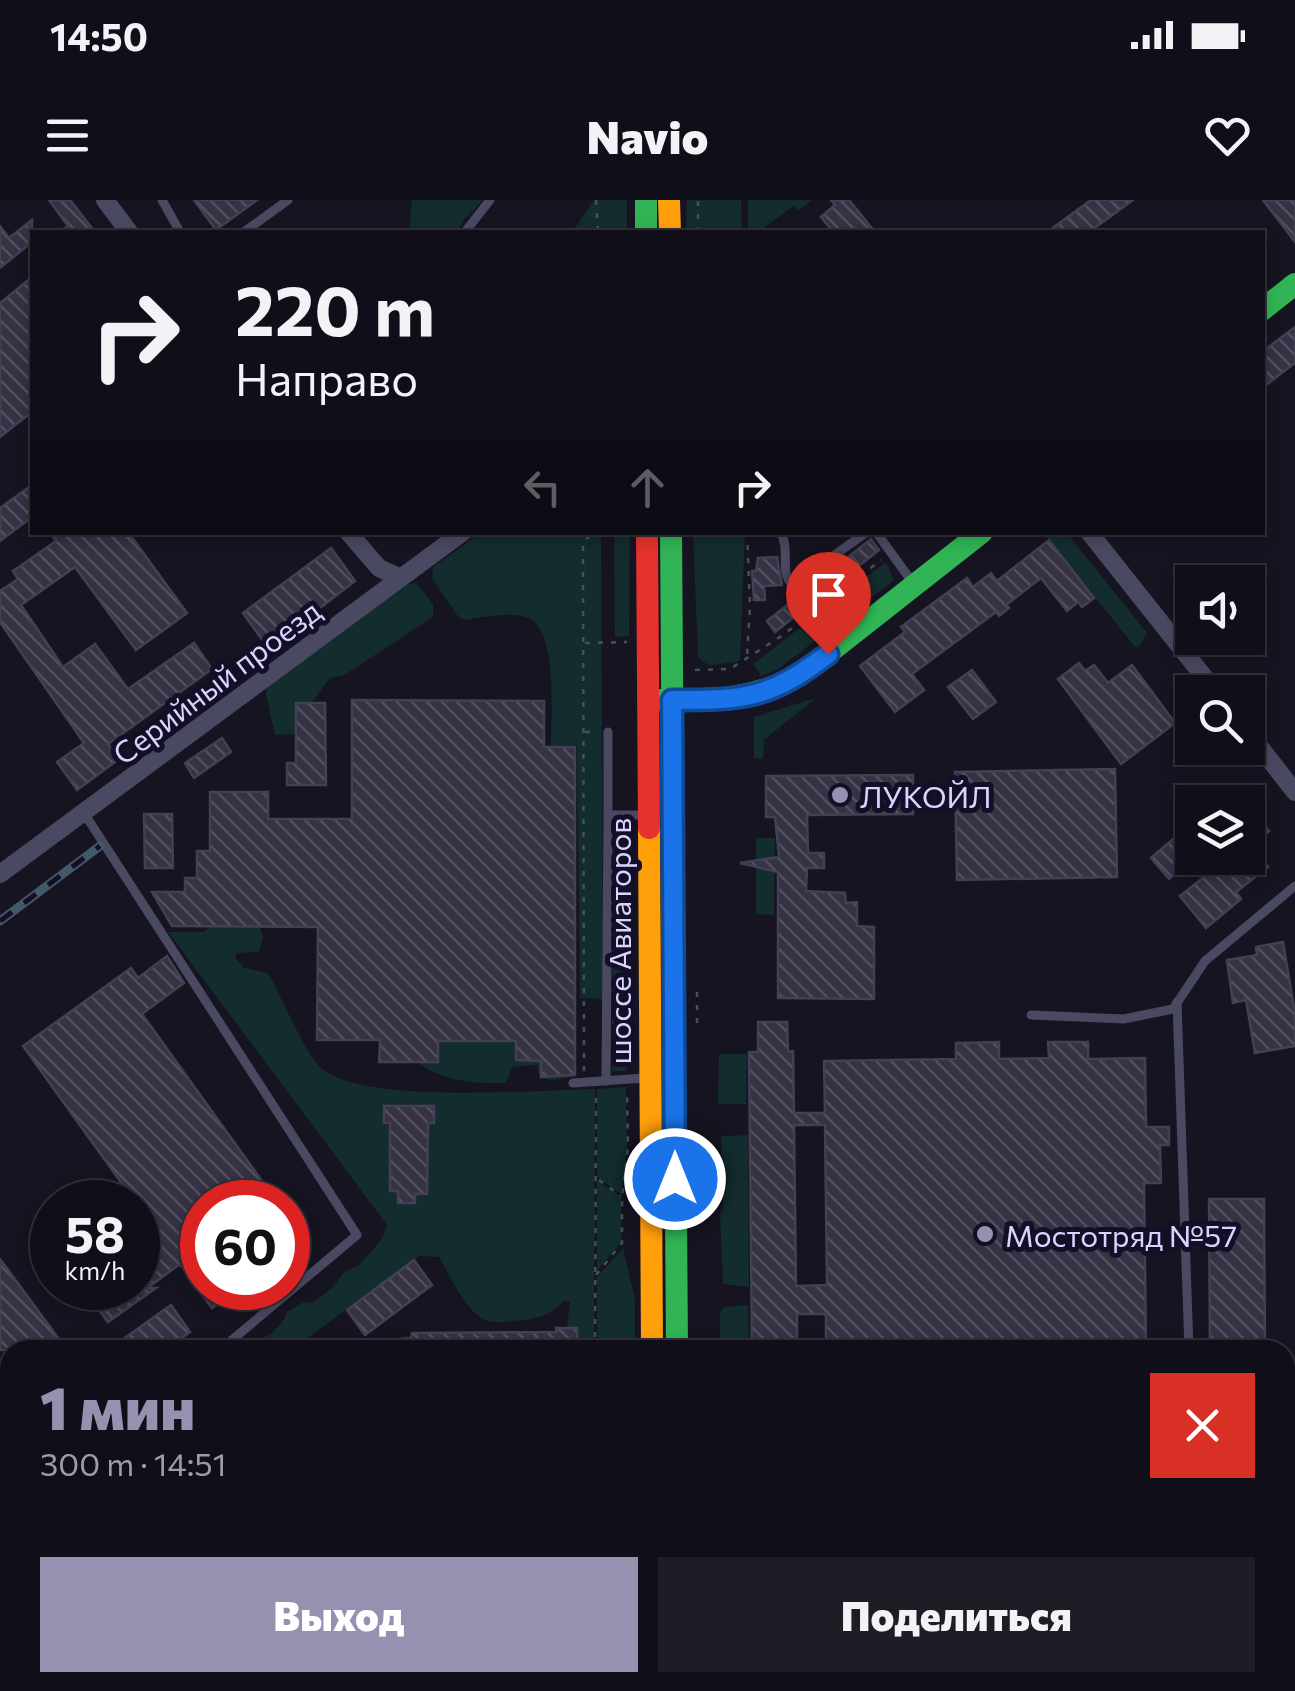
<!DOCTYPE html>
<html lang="ru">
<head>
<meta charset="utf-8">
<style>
  :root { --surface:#100f19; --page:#1e1d26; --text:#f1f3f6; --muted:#9c9ca2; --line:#302f38; --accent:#9591b1 }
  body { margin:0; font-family:Commissioner,sans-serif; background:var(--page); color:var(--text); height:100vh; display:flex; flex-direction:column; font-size:38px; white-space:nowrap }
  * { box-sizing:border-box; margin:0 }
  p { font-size:32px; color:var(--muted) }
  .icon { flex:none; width:55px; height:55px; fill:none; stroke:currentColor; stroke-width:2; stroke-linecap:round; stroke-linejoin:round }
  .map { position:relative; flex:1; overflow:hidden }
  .details { position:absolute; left:0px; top:1140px; width:1295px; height:352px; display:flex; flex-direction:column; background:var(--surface); border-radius:30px 30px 0 0; box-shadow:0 5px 15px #0003,0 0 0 2px var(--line) }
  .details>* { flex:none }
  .banner { position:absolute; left:30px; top:30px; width:1235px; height:305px; border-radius:0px; box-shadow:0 5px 15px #0003,0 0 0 2px var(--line); background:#100f19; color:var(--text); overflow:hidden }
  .tools { position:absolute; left:1175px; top:365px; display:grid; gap:20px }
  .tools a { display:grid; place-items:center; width:90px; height:90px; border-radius:0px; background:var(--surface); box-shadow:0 5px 15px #0003,0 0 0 2px var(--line); font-size:50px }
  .speed { position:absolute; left:30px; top:980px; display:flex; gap:20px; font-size:50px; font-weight:700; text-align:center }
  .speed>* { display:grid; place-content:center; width:130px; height:130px; border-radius:50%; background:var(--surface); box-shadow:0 5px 15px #0003,0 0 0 2px var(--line); line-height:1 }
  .speed small { font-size:25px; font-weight:400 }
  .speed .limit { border:15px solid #d22; background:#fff; color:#111 }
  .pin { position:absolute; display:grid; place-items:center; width:85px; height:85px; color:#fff; margin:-102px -42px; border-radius:50% 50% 50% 0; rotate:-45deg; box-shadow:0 0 10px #0007 }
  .pin .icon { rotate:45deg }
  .me { position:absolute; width:110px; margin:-55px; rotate:0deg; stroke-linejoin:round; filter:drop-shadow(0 0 8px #0008) }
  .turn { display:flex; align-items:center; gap:35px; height:210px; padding:0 40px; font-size:45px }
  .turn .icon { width:130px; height:130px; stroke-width:2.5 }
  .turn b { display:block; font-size:70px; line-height:85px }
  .lanes { display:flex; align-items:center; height:95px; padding:0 40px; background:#0003; justify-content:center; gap:50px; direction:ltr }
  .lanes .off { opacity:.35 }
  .round { display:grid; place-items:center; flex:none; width:105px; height:105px; border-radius:0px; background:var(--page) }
  .head { display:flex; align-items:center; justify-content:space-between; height:170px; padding:0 40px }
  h1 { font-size:60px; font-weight:800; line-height:75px; color:var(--accent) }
  .primary-button { display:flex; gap:20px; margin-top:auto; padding:20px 40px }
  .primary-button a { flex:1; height:115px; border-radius:0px; background:var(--accent); color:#fff; font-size:40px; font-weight:800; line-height:115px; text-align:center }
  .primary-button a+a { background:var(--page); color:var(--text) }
  .status { display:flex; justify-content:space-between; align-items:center; height:70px; padding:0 50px; background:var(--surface); direction:ltr }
  .status svg { height:28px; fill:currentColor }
  header { display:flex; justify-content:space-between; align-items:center; height:130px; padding:0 40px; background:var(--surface); font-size:45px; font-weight:800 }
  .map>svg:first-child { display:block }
</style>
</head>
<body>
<div class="status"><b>14:50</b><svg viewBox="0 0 49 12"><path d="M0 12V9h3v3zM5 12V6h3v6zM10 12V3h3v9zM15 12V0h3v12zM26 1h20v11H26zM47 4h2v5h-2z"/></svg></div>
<header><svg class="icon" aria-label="menu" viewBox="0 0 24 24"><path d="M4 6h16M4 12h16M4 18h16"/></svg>Navio<svg class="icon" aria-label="heart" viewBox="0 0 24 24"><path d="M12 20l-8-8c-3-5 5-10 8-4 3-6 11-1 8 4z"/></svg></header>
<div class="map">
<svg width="1295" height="1491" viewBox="0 0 1295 1491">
  <defs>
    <pattern id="building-back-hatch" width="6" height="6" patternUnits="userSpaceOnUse" patternTransform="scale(2.5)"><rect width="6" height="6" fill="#343243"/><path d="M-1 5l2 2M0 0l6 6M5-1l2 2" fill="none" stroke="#514f5f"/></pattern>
  </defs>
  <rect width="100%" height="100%" fill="#161421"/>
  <!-- green -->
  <g fill="#132c2d">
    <path d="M412,0H483L463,21L458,32H409Z"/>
    <path d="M594,0H627V32H575V28Z"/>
    <path d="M687,0H741L742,32H686Z"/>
    <path d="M748,0H812L799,10L793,6L765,27L768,32H748Z"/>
    <path d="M480,333H601L603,799L580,798L577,545L551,546C551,519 558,429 528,418C509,411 484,417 464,420L457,415L432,378L433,367Z"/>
    <path d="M614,333H630L629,436L615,437Z"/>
    <path d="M693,333H745L740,461L709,466L698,457Z"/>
    <path d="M1044,333H1067L1147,433L1139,447H1135Z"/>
    <path d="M886,362L894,380L777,470L761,476L753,464Z"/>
    <path d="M416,383L433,404V417L343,476L330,478L311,503L296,504V534L275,535L266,493L268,483L408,384Z"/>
    <path d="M816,498L764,540L763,559L754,558V517Z"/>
    <path d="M624,622L626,871H612V623Z"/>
    <path d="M756,638H775L774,715L756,714Z"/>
    <path d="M209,727H260L263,737L259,752L237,753L235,758L244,768L268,773C282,797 303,850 320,867C358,905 539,890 595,889L594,1150H578L577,1128H567L570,1102L564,1101C551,1114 539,1119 521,1120C510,1121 498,1124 488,1121C465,1113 451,1076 439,1057L419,1056L291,1150H250L249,1146C264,1138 282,1129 287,1112L304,1102L313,1103L334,1086L343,1073L359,1065L382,1039L387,1025L168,732H204Z"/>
    <path d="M438,841H516V860L541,861V877L576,876L554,880L540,878L537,865L512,867L506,883C474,884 443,881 417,862H438Z"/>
    <path d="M719,854H747L746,904H718Z"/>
    <path d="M626,887L627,947L621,994L597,977V889Z"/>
    <path d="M748,935L749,1087L723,1084L720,1014L723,1007L721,936Z"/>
    <path d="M597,980L621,997V1042L597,1071Z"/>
    <path d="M623,1048L635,1099V1150H597V1077Z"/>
    <path d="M748,1105L749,1150H720V1112L724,1107Z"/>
    <path d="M1285,1220L1295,1221V1491H785L784,1483L1285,1482Z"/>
  </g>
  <!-- building -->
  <g fill="url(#building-back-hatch)" stroke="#433f54" stroke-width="2.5" fill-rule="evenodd">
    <path d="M49,0H70L95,32H59L68,26Z"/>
    <path d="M194,0H257L216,30Z"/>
    <path d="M831,0H849L875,32H833L821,17L835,5Z"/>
    <path d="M1091,0H1133L1089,32H1047Z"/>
    <path d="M1263,0H1295V42Z"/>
    <path d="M32,20V42L0,68V26L9,38Z"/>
    <path d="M32,77V212L0,237V103Z"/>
    <path d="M1295,127V163L1262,188V152Z"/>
    <path d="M32,285V317L0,341V308Z"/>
    <path d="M50,332H128L187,413L136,450L75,367L21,405L63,467L95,444L128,489L194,443L212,469L108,544L119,559L77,590L57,562L84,543L0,422V391L18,379L13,371L56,341Z"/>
    <path d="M871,339L879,350L775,432L767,421Z"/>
    <path d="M1049,340L1094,398L1082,407L1078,402L1067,411L1041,378L1006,405L1009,408L999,416L996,412L912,474L924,490L895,512L860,466L905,432L901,427L967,378L973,387L991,373L997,381Z"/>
    <path d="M331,348L355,381L268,448L243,413Z"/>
    <path d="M777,357L782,385L764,386L765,400H754L752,371H756L758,358Z"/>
    <path d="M1079,463L1085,471L1094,465L1108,483L1132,465L1175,523L1121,564L1058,479Z"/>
    <path d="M972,470L996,502L973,519L948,487Z"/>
    <path d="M352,500L544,501V547H575V875L541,877V861L516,860V841H438V862H379L380,840H317L318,727L172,726L152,692H185V678H197V651H210V592H268V619H352Z"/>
    <path d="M296,503H325L326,585H287V563H296Z"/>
    <path d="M222,538L231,552L194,578L185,563Z"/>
    <path d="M1115,569L1117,677L957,680L955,572Z"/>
    <path d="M913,575V614L807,615L808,653H824V668H807L806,691L845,693L846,703L857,702V726L874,727V799L778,798V672L740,663L779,657L775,617H766V576Z"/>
    <path d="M1248,605L1269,631L1251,646L1268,667L1236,692L1241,699L1206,728L1180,696L1218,666L1221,670L1231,662L1235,666L1248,658Z"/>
    <path d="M144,614H172L173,668H145Z"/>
    <path d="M1192,623V658L1169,679L1151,658Z"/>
    <path d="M1283,742L1295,814V846L1255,853L1246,800L1233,803L1227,760L1257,755L1256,747Z"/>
    <path d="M167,756L184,783L142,814L277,1002H202V1088H240L212,1108L180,1064L150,1086L138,1069V1055L161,1038L23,846L131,768L138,778Z"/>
    <path d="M758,822H787L788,852L793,851L794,913H825L824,861L956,859V843L999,842V859L1049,858L1048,842H1088V859L1145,858L1146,927H1169V945H1160L1161,983H1144L1146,1150H826V1114H797V1150H752L749,852H758ZM794,925H825L827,1085L796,1086Z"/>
    <path d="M384,906H434V923H428L427,994H415V1003H398V991H390V923H384Z"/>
    <path d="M1209,999H1264L1265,1150H1210Z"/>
    <path d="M0,1059L67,1150H0Z"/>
    <path d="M414,1060L432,1085L365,1135L347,1110Z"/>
    <path d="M83,1088H156L108,1122Z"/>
    <path d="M171,1105L190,1132L165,1150H108Z"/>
    <path d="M556,1128H577L578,1150H400V1139L411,1138L412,1133L556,1132Z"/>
  </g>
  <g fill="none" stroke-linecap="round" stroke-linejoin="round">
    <!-- path -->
    <g stroke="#44505f" stroke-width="2.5" stroke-dasharray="5 8" stroke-linecap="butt">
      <path d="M596,0L598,32"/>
      <path d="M698,32V0"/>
      <path d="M747,332L750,406L747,456"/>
      <path d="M585,443L627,442"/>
      <path d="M695,470L730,469L783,435L881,360"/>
      <path d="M585,532H598"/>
      <path d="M627,716V868"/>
      <path d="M697,792V829"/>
      <path d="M584,871L583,343L593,332"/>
      <path d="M599,980L621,996"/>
      <path d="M596,1075L622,1043V997L628,947L627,891"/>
      <path d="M595,1150L596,896"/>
    </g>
    <!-- lane -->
    <g stroke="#4a4962" stroke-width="9">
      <path d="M162,0L180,32"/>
      <path d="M244,32L288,0"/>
      <path d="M465,32L490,0"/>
      <path d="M780,332C791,348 779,371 792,385L867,332"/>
      <path d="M876,332L913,383"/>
      <path d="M84,613L357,1035L220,1150"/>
      <path d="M608,615V532"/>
      <path d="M1177,802L1189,1150"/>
      <path d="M1031,815L1124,819L1173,809L1205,761L1295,686"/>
      <path d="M606,881L608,615H645"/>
      <path d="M573,883L645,878"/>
      <path d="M608,1482V1491"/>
    </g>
    <!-- street -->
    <g stroke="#4a4962" stroke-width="18">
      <path d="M105,0L129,32"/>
      <path d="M348,332L379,368L401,378"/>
      <path d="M1089,332L1216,492"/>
      <path d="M1248,532L1295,592"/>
      <path d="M0,674L463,332"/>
      <path d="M0,1473L13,1491"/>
    </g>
    <!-- fast -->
    <g stroke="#30b455" stroke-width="22">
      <path d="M646,0V32"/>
      <path d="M1262,110L1295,84"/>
      <path d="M671,332L677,1150"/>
      <path d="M657,500C708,502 753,499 799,476L982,332"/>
    </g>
    <!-- slow -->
    <g stroke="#ff9f0a" stroke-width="22">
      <path d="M669,0L670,32"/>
      <path d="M649,628L652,1150"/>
    </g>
    <!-- jam -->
    <g stroke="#e5322d" stroke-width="22">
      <path d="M647,332L649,628"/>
      <path d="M656,1482V1491"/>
      <path d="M680,1482V1491"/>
    </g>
    <!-- rail casing -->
    <g stroke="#43596b" stroke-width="9">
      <g id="rail">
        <path d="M0,721L100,646"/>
        <path d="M271,1491L278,1482"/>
      </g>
    </g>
    <!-- rail -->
    <use href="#rail" stroke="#130f26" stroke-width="5" stroke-dasharray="15" stroke-linecap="butt"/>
  </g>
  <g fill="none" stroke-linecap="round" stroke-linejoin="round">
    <!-- route casing -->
    <g stroke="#114b97" stroke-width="25">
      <path id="route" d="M675,979L672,500C745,500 769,499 828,454"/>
    </g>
    <!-- route -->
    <use href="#route" stroke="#1a73e8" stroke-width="18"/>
  </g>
  <!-- markers -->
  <g fill="#9591b1" stroke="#130f26" stroke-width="4">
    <circle cx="840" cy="595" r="10"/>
    <circle cx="985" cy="1034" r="10"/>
  </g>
  <g text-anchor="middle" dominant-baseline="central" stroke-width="10" stroke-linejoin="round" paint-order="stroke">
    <!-- street labels -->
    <g font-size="30" fill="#d9d4ff" stroke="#130f26">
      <text transform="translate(216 481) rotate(-37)">Серийный проезд</text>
      <text transform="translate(618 741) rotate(-90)">шоссе Авиаторов</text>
    </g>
    <!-- poi labels -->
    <g font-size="30" fill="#d9d4ff" stroke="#130f26" text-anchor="start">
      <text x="860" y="595">ЛУКОЙЛ</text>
      <text x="1005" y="1034">Мостотряд №57</text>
    </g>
  </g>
</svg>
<div class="tools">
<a><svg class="icon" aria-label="sound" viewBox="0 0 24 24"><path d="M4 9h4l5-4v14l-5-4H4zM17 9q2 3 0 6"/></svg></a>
<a><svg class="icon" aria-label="search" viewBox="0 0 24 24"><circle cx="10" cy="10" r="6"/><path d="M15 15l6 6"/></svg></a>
<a><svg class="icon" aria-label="layers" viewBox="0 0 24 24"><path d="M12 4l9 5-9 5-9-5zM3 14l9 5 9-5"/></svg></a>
</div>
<div class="speed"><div>58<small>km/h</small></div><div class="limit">60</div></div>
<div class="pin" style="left:828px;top:454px;background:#d93025"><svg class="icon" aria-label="arrive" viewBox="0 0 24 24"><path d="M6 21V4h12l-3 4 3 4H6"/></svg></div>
<svg class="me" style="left:675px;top:979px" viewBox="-20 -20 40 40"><circle r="17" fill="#1a73e8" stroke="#fff" stroke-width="3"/><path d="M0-11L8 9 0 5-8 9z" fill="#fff"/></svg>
<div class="banner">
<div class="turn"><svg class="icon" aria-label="right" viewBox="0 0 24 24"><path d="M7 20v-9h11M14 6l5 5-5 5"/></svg><div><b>220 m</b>Направо</div></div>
<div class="lanes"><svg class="icon off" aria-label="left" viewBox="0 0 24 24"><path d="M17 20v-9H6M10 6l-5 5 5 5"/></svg><svg class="icon off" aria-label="ahead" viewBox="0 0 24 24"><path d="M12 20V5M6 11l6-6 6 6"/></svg><svg class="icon" aria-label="right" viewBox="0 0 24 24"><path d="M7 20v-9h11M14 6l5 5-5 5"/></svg></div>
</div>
<section class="details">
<div class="head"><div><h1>1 мин</h1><p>300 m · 14:51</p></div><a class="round" style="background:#d93025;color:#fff"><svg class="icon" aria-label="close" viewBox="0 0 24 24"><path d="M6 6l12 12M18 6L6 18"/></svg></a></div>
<div class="primary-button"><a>Выход</a><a>Поделиться</a></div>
</section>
</div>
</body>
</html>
